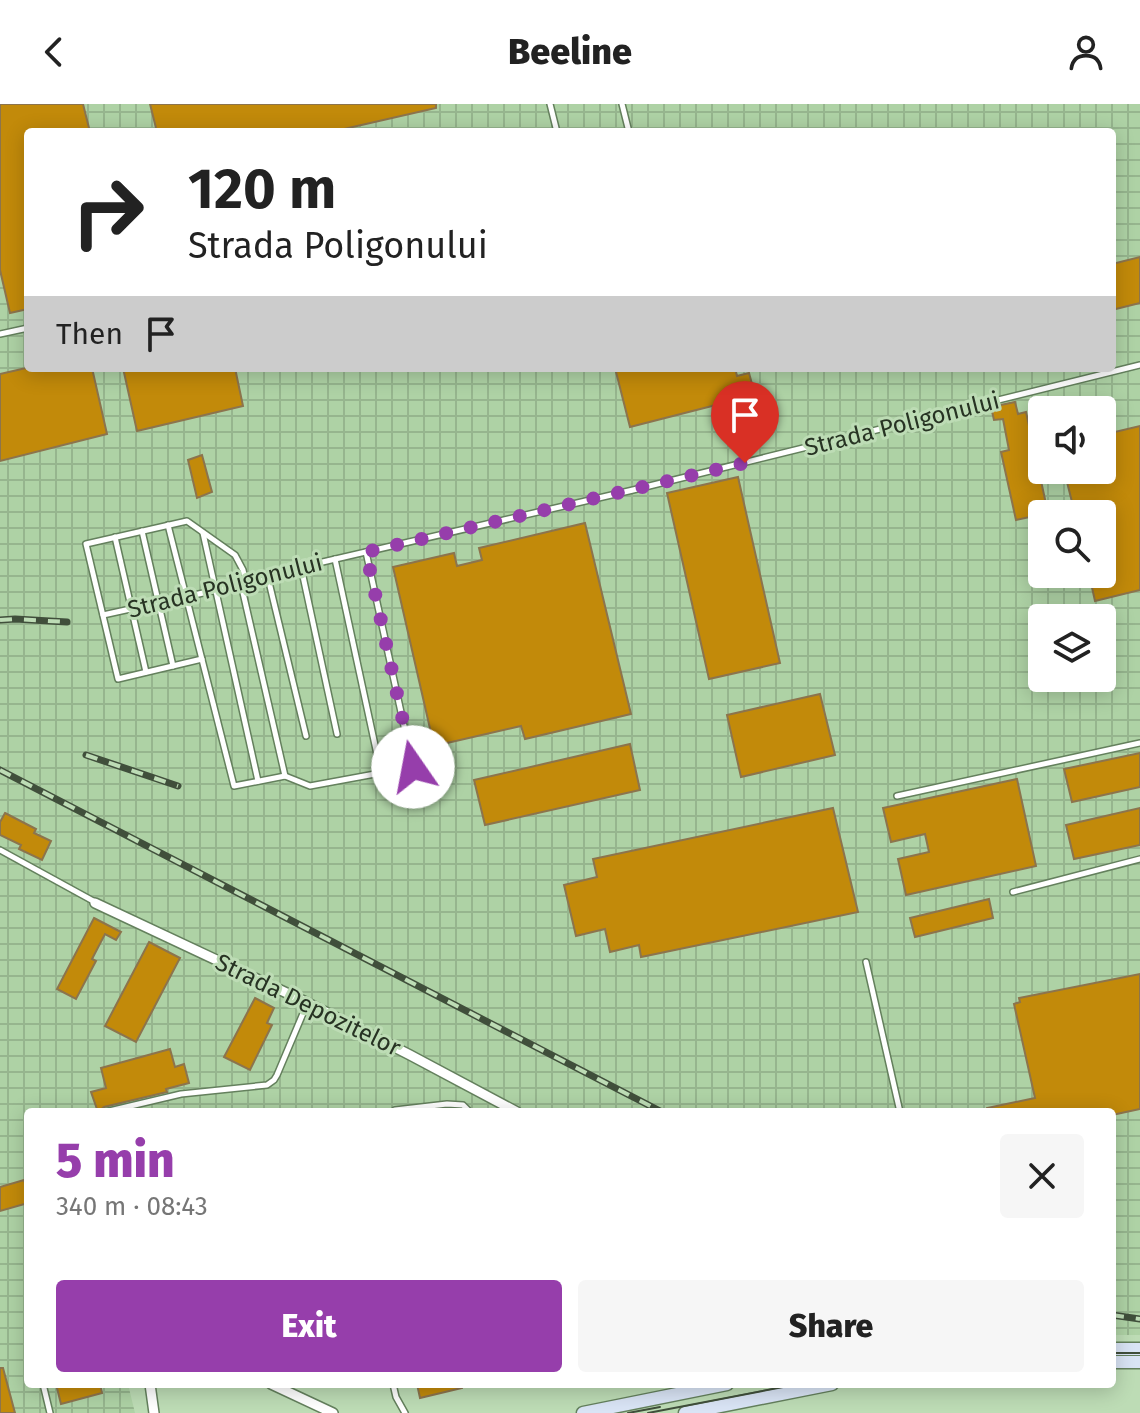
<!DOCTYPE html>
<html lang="en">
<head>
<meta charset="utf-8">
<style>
  :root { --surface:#fff; --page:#f6f6f6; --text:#222; --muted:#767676; --accent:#963eab }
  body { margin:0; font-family:"Fira Sans",sans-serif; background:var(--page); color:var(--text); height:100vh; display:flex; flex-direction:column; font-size:30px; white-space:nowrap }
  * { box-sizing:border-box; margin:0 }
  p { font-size:26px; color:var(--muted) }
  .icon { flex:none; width:44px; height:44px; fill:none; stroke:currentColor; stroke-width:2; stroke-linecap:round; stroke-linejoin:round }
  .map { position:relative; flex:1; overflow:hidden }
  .side { position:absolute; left:24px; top:1004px; width:1092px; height:280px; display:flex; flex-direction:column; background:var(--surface); border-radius:8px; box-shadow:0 4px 20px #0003 }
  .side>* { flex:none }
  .banner { position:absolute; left:24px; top:24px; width:1092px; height:244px; border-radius:8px; box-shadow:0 4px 20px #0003; background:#fff; color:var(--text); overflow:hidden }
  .buttons { position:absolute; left:1028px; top:292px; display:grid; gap:16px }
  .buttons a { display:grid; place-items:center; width:88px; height:88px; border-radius:8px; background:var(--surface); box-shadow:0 4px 20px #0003; font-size:40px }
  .pin { position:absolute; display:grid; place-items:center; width:68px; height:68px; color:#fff; margin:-82px -34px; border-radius:50% 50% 50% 0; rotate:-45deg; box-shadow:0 0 8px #0007 }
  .pin .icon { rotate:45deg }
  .me { position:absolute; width:88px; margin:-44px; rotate:348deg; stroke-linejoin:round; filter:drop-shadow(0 0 6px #0008) }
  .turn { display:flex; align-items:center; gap:28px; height:168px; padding:0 32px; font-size:36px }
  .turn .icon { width:104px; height:104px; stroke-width:2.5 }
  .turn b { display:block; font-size:56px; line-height:68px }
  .then { display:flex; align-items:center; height:76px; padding:0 32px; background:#0003; gap:16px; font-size:30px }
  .round { display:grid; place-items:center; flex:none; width:84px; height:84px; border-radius:8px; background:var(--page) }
  .summary { display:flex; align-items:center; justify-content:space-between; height:136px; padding:0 32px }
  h1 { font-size:48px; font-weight:800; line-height:60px; color:var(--accent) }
  .cta { display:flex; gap:16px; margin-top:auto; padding:16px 32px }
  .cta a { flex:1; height:92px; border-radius:8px; background:var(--accent); color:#fff; font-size:32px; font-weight:800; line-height:92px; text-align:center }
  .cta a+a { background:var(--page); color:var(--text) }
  header { display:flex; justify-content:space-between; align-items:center; height:104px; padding:0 32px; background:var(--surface); font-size:36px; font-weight:800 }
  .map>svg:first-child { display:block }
</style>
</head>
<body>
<header><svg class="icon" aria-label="back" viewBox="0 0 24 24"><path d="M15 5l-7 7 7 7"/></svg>Beeline<svg class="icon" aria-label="person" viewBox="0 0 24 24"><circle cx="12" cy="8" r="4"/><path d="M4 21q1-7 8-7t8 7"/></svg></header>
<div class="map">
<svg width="1140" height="1309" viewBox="0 0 1140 1309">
  <defs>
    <pattern id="industrial-grid" width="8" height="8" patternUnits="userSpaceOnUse" patternTransform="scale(2)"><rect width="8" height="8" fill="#aed2a5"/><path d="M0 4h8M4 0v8" fill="none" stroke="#96b58e"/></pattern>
  </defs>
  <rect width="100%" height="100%" fill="#bddcb5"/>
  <!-- industrial -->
  <path fill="url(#industrial-grid)" fill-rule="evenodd" d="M0,0H1140V1231H1112V1008H28V1280H128L135,1309H0ZM28,28H1112V264H28ZM1042,306H1102V366H1042ZM1042,410H1102V470H1042ZM1042,514H1102V574H1042Z"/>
  <!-- building -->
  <g fill="#c28a0a" stroke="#8c744d" stroke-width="2">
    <path d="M0,0H83L90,28H28V205L10,209L0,166Z"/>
    <path d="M150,0H436V4L331,28H157Z"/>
    <path d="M1140,153V199L1112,206V160Z"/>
    <path d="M26,264H92L107,330L0,357V270Z"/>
    <path d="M123,264H235L243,302L137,327Z"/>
    <path d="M615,264H735L737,272L749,269L755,291L630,323Z"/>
    <path d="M1015,298L1018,310L1026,308L1048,409L1016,416L1001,348L1009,346L1003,315L994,316L991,303Z"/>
    <path d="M1140,322V486L1095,497L1089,470H1102V410H1075L1064,366H1102V331Z"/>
    <path d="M202,351L212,388L197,394L188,356Z"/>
    <path d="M738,373L780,559L709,575L667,389Z"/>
    <path d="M585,419L631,610L525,635L521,622L434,642L393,463L454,449L457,462L482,456L479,444Z"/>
    <path d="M820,590L835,651L741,673L727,611Z"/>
    <path d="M630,640L640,686L485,721L474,676Z"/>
    <path d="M1140,649V683L1072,698L1064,665Z"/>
    <path d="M1017,675L1036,762L906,791L898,755L929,748L925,730L891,738L883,704Z"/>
    <path d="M833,704L858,808L641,853L639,841L610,848L605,825L576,832L564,781L597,773L593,755Z"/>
    <path d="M1140,704V741L1074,755L1066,721Z"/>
    <path d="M5,709L36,725L34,729L51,737L42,756L19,745L21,741L0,731V718Z"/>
    <path d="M989,795L993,814L915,833L910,814Z"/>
    <path d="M94,814L121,828L116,836L105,830L92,855L96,857L76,895L57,885Z"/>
    <path d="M149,838L180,854L136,938L105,922Z"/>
    <path d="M1140,870V1005L1112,1011V1008H987V1004L1035,994L1014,900L1020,898L1019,894Z"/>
    <path d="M255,894L274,904L267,919L272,921L250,966L224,953Z"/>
    <path d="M170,945L175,963L184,960L189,979L166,985L167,988L104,1003L98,1008L91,988L106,984L101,964Z"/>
    <path d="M24,1076L28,1089V1099L0,1107V1083Z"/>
    <path d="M0,1264H3L15,1309H0Z"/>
    <path d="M56,1280H100L102,1289L61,1300Z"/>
    <path d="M417,1280H462V1284L420,1294Z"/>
  </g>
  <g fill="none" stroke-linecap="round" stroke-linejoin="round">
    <!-- service casing -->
    <g stroke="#64805d" stroke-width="8">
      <g id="service">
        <path d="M550,0L557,28"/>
        <path d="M622,0L629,28"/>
        <path d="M0,230L28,224"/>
        <path d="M168,421L234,682L285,672L310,682L413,663L366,448"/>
        <path d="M142,427L173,562"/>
        <path d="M203,429L258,677"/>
        <path d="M115,433L146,568"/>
        <path d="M335,455L381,669"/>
        <path d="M301,463L337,630"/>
        <path d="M268,474L306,632"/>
        <path d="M241,480L285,672"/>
        <path d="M103,511L285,471L301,463L633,386L1140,261"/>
        <path d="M202,555L118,575L86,440L187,417L235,451L243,466L246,479"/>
        <path d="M897,692L1140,639"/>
        <path d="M0,746L95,798"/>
        <path d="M1013,788L1140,755"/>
        <path d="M866,858L900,1008"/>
        <path d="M395,1006L447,1000L463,1001L470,1008"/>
        <path d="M105,1008L181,990L267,981L274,976L277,971L307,900"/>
        <path d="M43,1280L50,1309"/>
        <path d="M393,1280L396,1293L405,1309"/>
      </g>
    </g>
    <!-- minor casing -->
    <g stroke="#64805d" stroke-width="12">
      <g id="minor">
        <path d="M95,799L308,899L410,951L517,1008"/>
        <path d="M150,1280L154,1309"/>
        <path d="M271,1280L333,1309"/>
      </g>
    </g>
    <!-- secondary casing -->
    <g stroke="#64805d" stroke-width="15">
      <g id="secondary">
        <path d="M1112,1245H1140"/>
        <path d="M1112,1258H1140"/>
        <path d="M583,1309L727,1280"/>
        <path d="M685,1309L832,1280"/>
      </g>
    </g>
    <!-- service -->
    <use href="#service" stroke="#fff" stroke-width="5"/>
    <!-- minor -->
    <use href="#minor" stroke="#fff" stroke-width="9"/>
    <!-- secondary -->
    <use href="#secondary" stroke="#d9e4f5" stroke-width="12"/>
    <!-- tram -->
    <g stroke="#404f3b" stroke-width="2">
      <path d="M1112,1249H1140"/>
      <path d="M628,1309L660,1303"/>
      <path d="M648,1309L799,1280"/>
    </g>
    <!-- rail casing -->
    <g stroke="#404f3b" stroke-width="7">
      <g id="rail">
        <path d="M0,516L15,515L67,518"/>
        <path d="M86,651L178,682"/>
        <path d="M0,666L662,1008"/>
        <path d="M1112,1211L1140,1215"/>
      </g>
    </g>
    <!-- rail -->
    <use href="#rail" stroke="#bddcb5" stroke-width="4" stroke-dasharray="12" stroke-linecap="butt"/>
  </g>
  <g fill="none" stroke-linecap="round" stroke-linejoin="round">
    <!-- route -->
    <path stroke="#963eab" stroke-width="14" stroke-dasharray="0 25.2" d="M413,663L366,448L745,359"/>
  </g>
  <g text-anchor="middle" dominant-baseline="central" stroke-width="6" stroke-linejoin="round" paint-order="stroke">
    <!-- street labels -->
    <g font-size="24" fill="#273323" stroke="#bddcb5">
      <text transform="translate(902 320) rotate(-14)">Strada Poligonului</text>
      <text transform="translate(225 482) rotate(-14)">Strada Poligonului</text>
      <text transform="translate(308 901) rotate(26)">Strada Depozitelor</text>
    </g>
  </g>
</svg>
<div class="buttons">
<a><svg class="icon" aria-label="sound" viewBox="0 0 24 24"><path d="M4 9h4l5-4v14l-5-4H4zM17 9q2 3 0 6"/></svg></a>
<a><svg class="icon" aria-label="search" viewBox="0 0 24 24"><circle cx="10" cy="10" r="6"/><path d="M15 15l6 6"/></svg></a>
<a><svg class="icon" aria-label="layers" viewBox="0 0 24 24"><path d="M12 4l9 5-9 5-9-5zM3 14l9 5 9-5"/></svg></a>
</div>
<div class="pin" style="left:745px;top:359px;background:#d93025"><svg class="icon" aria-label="arrive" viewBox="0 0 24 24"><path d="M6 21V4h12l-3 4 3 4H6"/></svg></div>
<svg class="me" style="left:413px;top:663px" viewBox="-20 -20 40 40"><circle r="19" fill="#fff"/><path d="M0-13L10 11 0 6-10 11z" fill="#963eab"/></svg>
<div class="banner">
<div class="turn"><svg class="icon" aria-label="right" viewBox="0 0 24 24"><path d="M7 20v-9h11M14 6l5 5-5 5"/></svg><div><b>120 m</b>Strada Poligonului</div></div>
<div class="then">Then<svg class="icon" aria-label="arrive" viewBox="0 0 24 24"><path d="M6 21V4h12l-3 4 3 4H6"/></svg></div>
</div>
<section class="side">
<div class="summary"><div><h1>5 min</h1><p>340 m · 08:43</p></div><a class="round"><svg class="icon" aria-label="close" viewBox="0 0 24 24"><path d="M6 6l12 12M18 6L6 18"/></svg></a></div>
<div class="cta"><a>Exit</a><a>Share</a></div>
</section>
</div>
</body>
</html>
